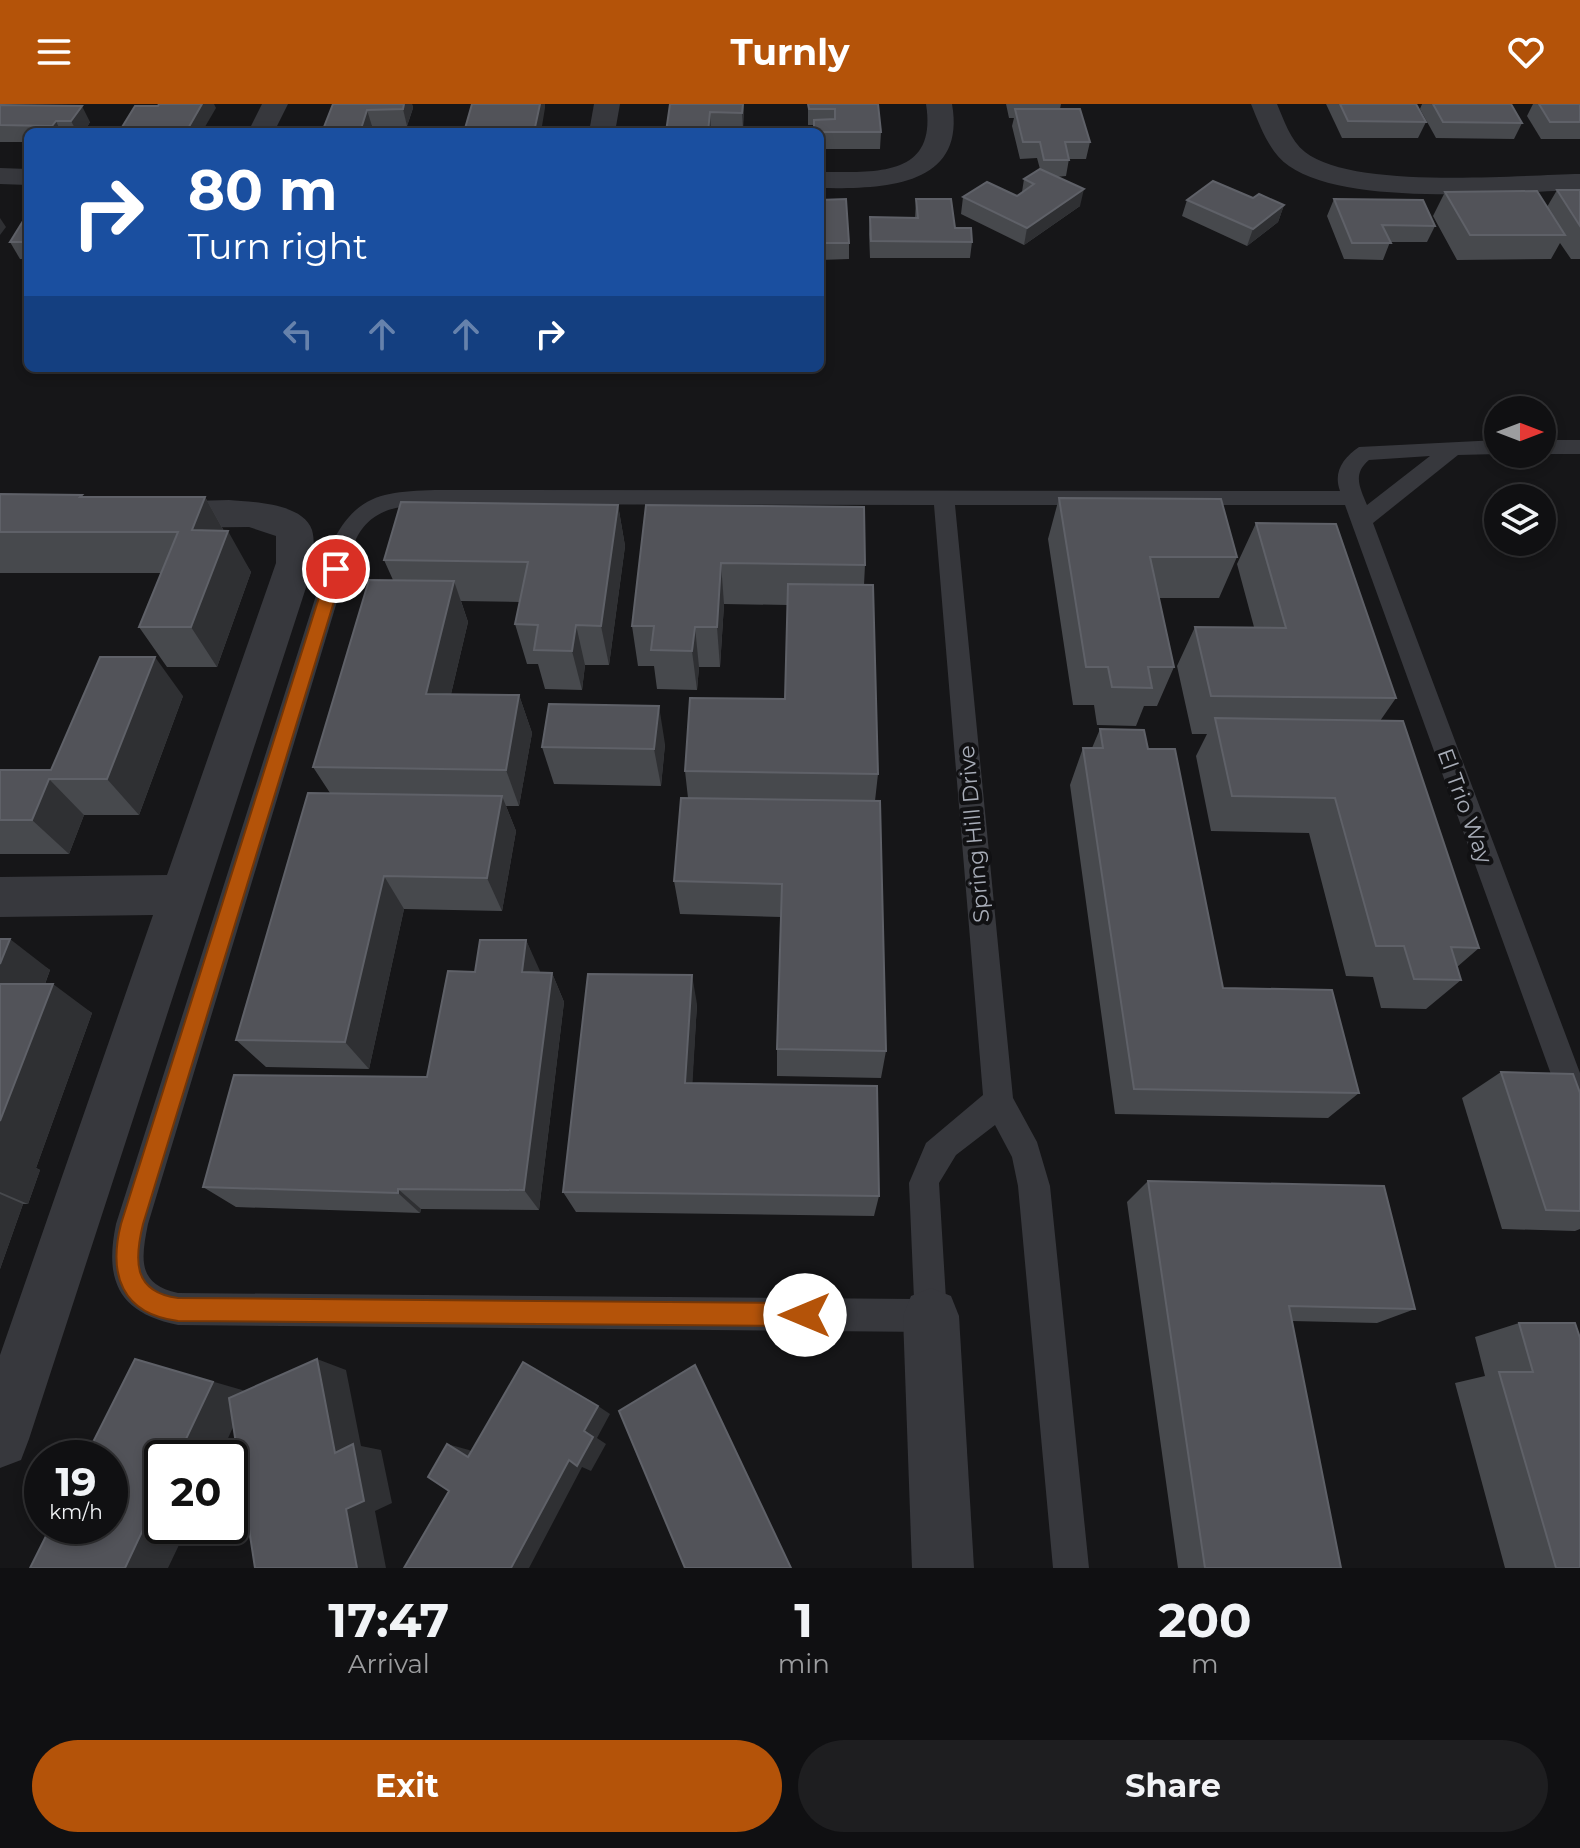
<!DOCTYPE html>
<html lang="en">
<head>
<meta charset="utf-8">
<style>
  :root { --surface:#101012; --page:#1e1e20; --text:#f1f3f6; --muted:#9c9d9f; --line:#303032; --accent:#b45309 }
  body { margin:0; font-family:Montserrat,sans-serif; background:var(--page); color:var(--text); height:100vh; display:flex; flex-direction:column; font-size:30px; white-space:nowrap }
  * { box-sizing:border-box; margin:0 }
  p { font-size:26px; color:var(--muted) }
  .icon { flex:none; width:44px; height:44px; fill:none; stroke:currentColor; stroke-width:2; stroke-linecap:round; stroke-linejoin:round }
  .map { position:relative; height:1464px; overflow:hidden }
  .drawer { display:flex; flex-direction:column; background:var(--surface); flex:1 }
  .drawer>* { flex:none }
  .banner { position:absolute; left:24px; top:24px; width:800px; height:244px; border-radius:12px; box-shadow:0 4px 12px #0003,0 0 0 2px var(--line); background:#1a4fa0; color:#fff; overflow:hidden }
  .needle { width:52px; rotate:90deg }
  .controls { position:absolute; left:1484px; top:292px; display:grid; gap:16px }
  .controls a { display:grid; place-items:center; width:72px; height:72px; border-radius:50%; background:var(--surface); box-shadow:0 4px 12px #0003,0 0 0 2px var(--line); font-size:40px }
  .speed { position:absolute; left:24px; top:1336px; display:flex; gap:16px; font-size:40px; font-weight:700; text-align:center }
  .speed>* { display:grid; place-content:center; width:104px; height:104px; border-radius:50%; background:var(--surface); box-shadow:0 4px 12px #0003,0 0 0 2px var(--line); line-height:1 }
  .speed small { font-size:20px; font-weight:400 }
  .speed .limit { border:4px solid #111; border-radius:12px; background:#fff; color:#111 }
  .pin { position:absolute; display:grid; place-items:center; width:68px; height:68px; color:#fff; margin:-34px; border:4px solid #fff; border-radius:50%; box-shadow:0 2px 8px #0007 }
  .me { position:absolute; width:88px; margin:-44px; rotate:270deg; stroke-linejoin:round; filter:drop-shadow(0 0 6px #0008) }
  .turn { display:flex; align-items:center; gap:28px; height:168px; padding:0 32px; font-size:36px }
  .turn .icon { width:104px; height:104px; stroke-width:2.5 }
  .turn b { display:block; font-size:56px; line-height:68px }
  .lanes { display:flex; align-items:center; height:76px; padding:0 32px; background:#0003; justify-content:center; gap:40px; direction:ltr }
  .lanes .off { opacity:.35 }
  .eta { display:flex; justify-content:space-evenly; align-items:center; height:136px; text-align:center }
  .eta b { font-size:48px; font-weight:700; line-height:56px }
  .action { display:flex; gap:16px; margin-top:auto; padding:16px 32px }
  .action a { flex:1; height:92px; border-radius:48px; background:var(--accent); color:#fff; font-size:32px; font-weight:700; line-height:92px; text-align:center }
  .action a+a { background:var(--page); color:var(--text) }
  header { display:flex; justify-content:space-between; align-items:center; height:104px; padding:0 32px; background:var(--accent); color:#fff; font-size:36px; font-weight:700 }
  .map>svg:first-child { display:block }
</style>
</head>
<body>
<header><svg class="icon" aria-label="menu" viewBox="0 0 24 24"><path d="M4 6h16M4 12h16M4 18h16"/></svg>Turnly<svg class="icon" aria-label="heart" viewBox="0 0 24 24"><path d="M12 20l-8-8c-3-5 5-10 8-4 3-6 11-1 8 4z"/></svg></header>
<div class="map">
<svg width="1580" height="1464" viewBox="0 0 1580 1464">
  <rect width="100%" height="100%" fill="#161618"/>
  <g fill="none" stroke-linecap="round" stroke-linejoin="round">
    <!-- service -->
    <g fill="#37383d" fill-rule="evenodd">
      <path d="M1498,336V350L1458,351L1373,419L1580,969V1024L1569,1019L1565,1009L1345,401H955L1013,994L1037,1038L1050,1082L1089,1464H1053L1018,1082L1012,1053L995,1021L956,1051L939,1079L947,1212L943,1224L931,1228L178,1221C119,1209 104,1177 116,1120L334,435C359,389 386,388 435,386L1340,387C1333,368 1343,354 1359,343ZM1430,352L1367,401C1360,384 1352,370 1369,356ZM435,400L934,401L983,991L926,1039L909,1079L914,1195L178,1189C137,1180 141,1155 148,1120L356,435C373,402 401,402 435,400Z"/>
      <rect x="1542" y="336" width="38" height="14"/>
    </g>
    <!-- minor -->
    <g fill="#37383d" fill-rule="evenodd">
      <path d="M262,0H288L274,28H248Z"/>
      <path d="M594,0H620L615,28H589Z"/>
      <path d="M926,0H952C967,84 881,85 820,84V68C875,68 938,74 926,0Z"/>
      <path d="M1251,0H1277C1284,16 1290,36 1305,48C1353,86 1517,71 1580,70V86C1509,88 1347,103 1289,62C1269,48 1260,22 1251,0Z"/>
      <path d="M0,64L28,65V81L0,80Z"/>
      <path d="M229,396C252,398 303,399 312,426C315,436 313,449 314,459L29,1335L21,1356L0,1364V1251L153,811L0,813V773L167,771L276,459V432L249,423L155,424L142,420L137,411L142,402L155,398Z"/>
      <path d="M931,1184L951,1192L959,1212L974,1464H912L903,1212L911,1192Z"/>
    </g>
  </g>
  <!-- wall -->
  <g fill="#47494d">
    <path d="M333,0H412L413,4L407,22H372Z"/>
    <path d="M670,0H744L743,25H711Z"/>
    <path d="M808,0H878L881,28L880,45H820V28L814,21H808Z"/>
    <path d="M1006,0H1061L1060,5L1090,38L1086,55H1069L1066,72L1056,73L1080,102L1024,141L961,110L963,93L1017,92L1022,88L1024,75L1040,65L1037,54L1020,55L1012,22L1014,14H1009Z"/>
    <path d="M1326,0H1416L1426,18L1418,34H1342Z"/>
    <path d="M1422,0H1511L1522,19L1514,35L1436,34L1420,5Z"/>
    <path d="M1533,0H1580V35H1541L1527,12Z"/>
    <path d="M0,1L90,18L84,28H28V38H0Z"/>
    <path d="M1557,86H1580V155H1571L1560,139L1551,155L1457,156L1433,112L1445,88L1547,103Z"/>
    <path d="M1253,94L1284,101L1278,118L1247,142L1182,112L1187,96Z"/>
    <path d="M916,95L972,138L970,154H870L869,130L870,113L915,114Z"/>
    <path d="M1334,95L1435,122L1427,138H1390L1383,156L1344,155L1327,112Z"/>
    <path d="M820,96L849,139V155L820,156Z"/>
    <path d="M28,109V155H20L10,138Z"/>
    <path d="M0,390L83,393H205L224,427L251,468L217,563H167L139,523L161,469H0Z"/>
    <path d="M1059,394L1237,453L1219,494H1159L1174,563L1157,602H1144L1136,622L1097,621L1094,601H1073L1048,435Z"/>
    <path d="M618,401L625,442L609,561H585L582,586L545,585L538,560H527L515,520L520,498L461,497L468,518L451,590L519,591L532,629L519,702H506L516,727L502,807L404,805L369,965L266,963L236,936L330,689L313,663L393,476L384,456Z"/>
    <path d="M646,401L865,461L864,481L878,670L875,697L886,947L881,974L777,972V945L781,813L680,810L674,777L688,694L685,667L785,595L788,501L724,500L720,563H699L697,586L657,585L654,562H638L632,522Z"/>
    <path d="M1256,419L1396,594L1380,617L1479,844L1457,863L1461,876L1426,905L1381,904L1373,873L1346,872L1309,729L1211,727L1196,652L1207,630H1192L1177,562L1195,523H1254L1237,460Z"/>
    <path d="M183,592L139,711H84L69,750H0V666H51Z"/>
    <path d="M1100,625L1148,645L1223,884L1359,989L1328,1014L1115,1010L1070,681L1083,644H1092Z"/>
    <path d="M665,640L661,682L554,680L542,643Z"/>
    <path d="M0,835L50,866L45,880L92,909L36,1064L40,1066L28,1100H23L0,1165Z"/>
    <path d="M526,836L539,868L552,869L564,898L539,1106L421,1105L420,1109L236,1103L203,1083L427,973Z"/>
    <path d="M697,900L692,979L879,1092L874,1112L576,1108L563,1088Z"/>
    <path d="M1501,968L1580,989V1125L1575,1127L1502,1125L1462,994Z"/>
    <path d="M1148,1077L1415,1205L1377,1219L1292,1217L1341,1464H1178L1127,1098Z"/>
    <path d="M1519,1219L1580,1234V1464H1505L1455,1279L1485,1272L1475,1233Z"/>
  </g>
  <!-- shaded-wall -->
  <g fill="#2f3033">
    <path d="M202,0H214L216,4L202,28H186Z"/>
    <path d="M404,0H412L413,4L407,22L403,5Z"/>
    <path d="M540,0H545V4L541,28H534Z"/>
    <path d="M743,0H744L743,25L742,9Z"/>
    <path d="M82,2L90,18L84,28H77L71,17Z"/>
    <path d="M367,6L372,22L370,28H360Z"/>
    <path d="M710,8L711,25V28H708Z"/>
    <path d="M56,17L61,28H56L52,22Z"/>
    <path d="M1084,85L1080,102L1024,141L1027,124Z"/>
    <path d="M1284,101L1278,118L1247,142L1253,125Z"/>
    <path d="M0,114L6,123L0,131Z"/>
    <path d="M205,393L226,431L228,427L251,468L217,563L191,523L192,426Z"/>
    <path d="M618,401L625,442L609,561L601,522Z"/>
    <path d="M721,459L724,500L720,563L717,523Z"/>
    <path d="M454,477L468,518L442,628L426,590Z"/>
    <path d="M576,521L585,561L582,586L572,547Z"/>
    <path d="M695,523L699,563L697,586L692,547Z"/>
    <path d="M155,553L183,592L139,711L107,675Z"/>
    <path d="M519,591L532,629L519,702L506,666Z"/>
    <path d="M659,602L665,640L661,682L654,645Z"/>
    <path d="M49,675L84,711L69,750L32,716Z"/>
    <path d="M502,692L516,727L502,807L487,774Z"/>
    <path d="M384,772L404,805L369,965L345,938Z"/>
    <path d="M10,835L50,866L34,909L0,886V860Z"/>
    <path d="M526,836L540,867L536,898L522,868Z"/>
    <path d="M552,869L564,898L539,1106L524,1086Z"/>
    <path d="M692,871L697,900L691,1005L685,979Z"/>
    <path d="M53,880L92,909L36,1064L40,1066L28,1100L0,1088V1017Z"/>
    <path d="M398,1085L421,1105L420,1109L398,1089Z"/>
    <path d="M0,1090L23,1100L0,1165Z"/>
    <path d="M135,1255L249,1288L219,1354H177Z"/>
    <path d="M317,1255L346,1266L361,1342L381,1346L392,1399L375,1407L386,1464H357Z"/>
    <path d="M598,1302L610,1310L597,1334L606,1340L591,1367L582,1363L529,1464H511Z"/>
    <path d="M447,1340L469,1346L489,1359L468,1353Z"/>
    <path d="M162,1385V1422H188L168,1464H125Z"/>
  </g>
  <!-- building -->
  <g fill="#525359" stroke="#5f6168" stroke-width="2">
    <path d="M159,0H202L186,28H119L135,2H158Z"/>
    <path d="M333,0H404L403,5L367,6L360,28H322Z"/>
    <path d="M472,0H540L534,28H464Z"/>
    <path d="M670,0H743L742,9L710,8L708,28H666Z"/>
    <path d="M808,0H878L881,28H814V16L835,15V5H809Z"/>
    <path d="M1340,0H1416L1426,18L1348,17Z"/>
    <path d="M1433,0H1511L1522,19L1443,18Z"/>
    <path d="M1539,0H1580V18H1550Z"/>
    <path d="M0,1L82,2L71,17H56L52,22L0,21Z"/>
    <path d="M1015,5H1080L1090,38H1065L1069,56H1044L1040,38H1023Z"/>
    <path d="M1040,65L1084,85L1027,124L963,93L987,78L1017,92L1034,80L1024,75Z"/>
    <path d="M1213,77L1253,94L1259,90L1284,101L1253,125L1187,96Z"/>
    <path d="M1557,86H1580V122Z"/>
    <path d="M1537,87L1565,131H1470L1445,88Z"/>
    <path d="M846,95L849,139H820V96Z"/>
    <path d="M916,95H951L955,124H971L972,138L871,137L870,113L918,114Z"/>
    <path d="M1334,95L1423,96L1435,122L1382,121L1391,139H1352Z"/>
    <path d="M28,109V138H10Z"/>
    <path d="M0,390L82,391L80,393H205L192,426L228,427L191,523H139L178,428H0Z"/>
    <path d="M1059,394L1221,395L1237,453H1150L1174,563H1148L1152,584L1112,583L1108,563H1086Z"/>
    <path d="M401,398L618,401L601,522L576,521L572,547L534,546L538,521L515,520L528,458L384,456Z"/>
    <path d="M646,401L864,403L865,461L721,459L717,523H695L692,547L651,546L654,522H632Z"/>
    <path d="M1256,419L1336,420L1396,594L1211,592L1195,523L1286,524Z"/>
    <path d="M369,476L454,477L426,590L519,591L506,666L313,663Z"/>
    <path d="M788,480L873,481L878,670L685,667L690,594L785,595Z"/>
    <path d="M100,553H155L107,675H49L32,716H0V666H51Z"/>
    <path d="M549,600L659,602L654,645L542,643Z"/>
    <path d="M1215,614L1403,617L1479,844L1451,843L1461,876L1414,875L1404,842H1376L1335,694L1232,692Z"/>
    <path d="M1100,625L1144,626L1148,645H1175L1223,884L1332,886L1359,989L1134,985L1083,644H1103Z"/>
    <path d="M308,689L502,692L487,774L384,772L345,938L236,936Z"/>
    <path d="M681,694L880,697L886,947L777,945L782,780L674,777Z"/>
    <path d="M0,835H10L0,860Z"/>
    <path d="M480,836H526L522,868L552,869L524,1086L398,1085V1089L203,1083L234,971L427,973L448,867L475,868Z"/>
    <path d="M588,870L692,871L685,979L877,982L879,1092L563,1088Z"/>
    <path d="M0,880H53L0,1017Z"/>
    <path d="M1501,968L1573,970L1580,989V1107L1546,1106Z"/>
    <path d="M1148,1077L1384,1082L1415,1205L1289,1202L1341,1464H1205Z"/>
    <path d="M1519,1219H1575L1580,1234V1464H1556L1499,1268H1533Z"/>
    <path d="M135,1255L213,1278L177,1354H162V1385L125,1464H30L51,1422H110V1354H85Z"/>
    <path d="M317,1255L335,1349L353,1340L364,1397L346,1405L357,1464H255L229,1294Z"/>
    <path d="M523,1258L598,1302L584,1327L593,1333L577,1362L569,1356L511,1464H404L449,1387L428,1373L447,1340L468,1353Z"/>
    <path d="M695,1261L791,1464H685L619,1307Z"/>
  </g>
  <!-- route -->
  <path fill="#b45309" stroke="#753606" stroke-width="2" d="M336,459L344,465L143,1120C134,1157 133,1188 178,1194L805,1199L813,1203L817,1211L813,1219L805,1222L178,1217C122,1210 108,1171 121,1120L328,465Z"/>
  <g text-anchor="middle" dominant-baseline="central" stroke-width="8" stroke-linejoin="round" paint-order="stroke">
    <!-- street labels -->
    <g font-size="22" fill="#a8adb8" stroke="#111113">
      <text transform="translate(1465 702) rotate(70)">El Trio Way</text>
      <text transform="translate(974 730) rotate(-95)">Spring Hill Drive</text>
    </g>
  </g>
</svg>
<div class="controls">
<a><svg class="needle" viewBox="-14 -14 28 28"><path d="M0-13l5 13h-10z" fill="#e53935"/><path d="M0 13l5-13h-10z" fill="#9c9d9f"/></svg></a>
<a><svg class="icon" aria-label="layers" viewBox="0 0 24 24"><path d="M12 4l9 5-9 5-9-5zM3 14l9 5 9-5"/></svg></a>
</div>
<div class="speed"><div>19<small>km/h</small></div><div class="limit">20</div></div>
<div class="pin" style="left:336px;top:465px;background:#d93025"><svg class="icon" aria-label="arrive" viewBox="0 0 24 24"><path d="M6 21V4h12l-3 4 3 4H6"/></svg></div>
<svg class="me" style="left:805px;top:1211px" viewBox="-20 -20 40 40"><circle r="19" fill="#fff"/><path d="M0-13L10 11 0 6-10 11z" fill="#b45309"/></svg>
<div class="banner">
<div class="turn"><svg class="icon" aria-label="right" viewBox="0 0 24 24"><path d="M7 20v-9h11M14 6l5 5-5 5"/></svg><div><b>80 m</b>Turn right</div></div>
<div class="lanes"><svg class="icon off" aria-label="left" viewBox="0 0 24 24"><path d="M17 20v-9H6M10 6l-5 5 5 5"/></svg><svg class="icon off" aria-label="ahead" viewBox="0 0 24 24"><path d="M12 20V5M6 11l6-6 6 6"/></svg><svg class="icon off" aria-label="ahead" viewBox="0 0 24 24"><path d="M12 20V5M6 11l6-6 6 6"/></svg><svg class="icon" aria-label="right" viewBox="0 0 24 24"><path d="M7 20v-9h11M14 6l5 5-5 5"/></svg></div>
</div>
</div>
<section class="drawer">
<div class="eta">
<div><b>17:47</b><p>Arrival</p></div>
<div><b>1</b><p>min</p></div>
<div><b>200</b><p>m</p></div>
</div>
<div class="action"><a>Exit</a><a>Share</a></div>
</section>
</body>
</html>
